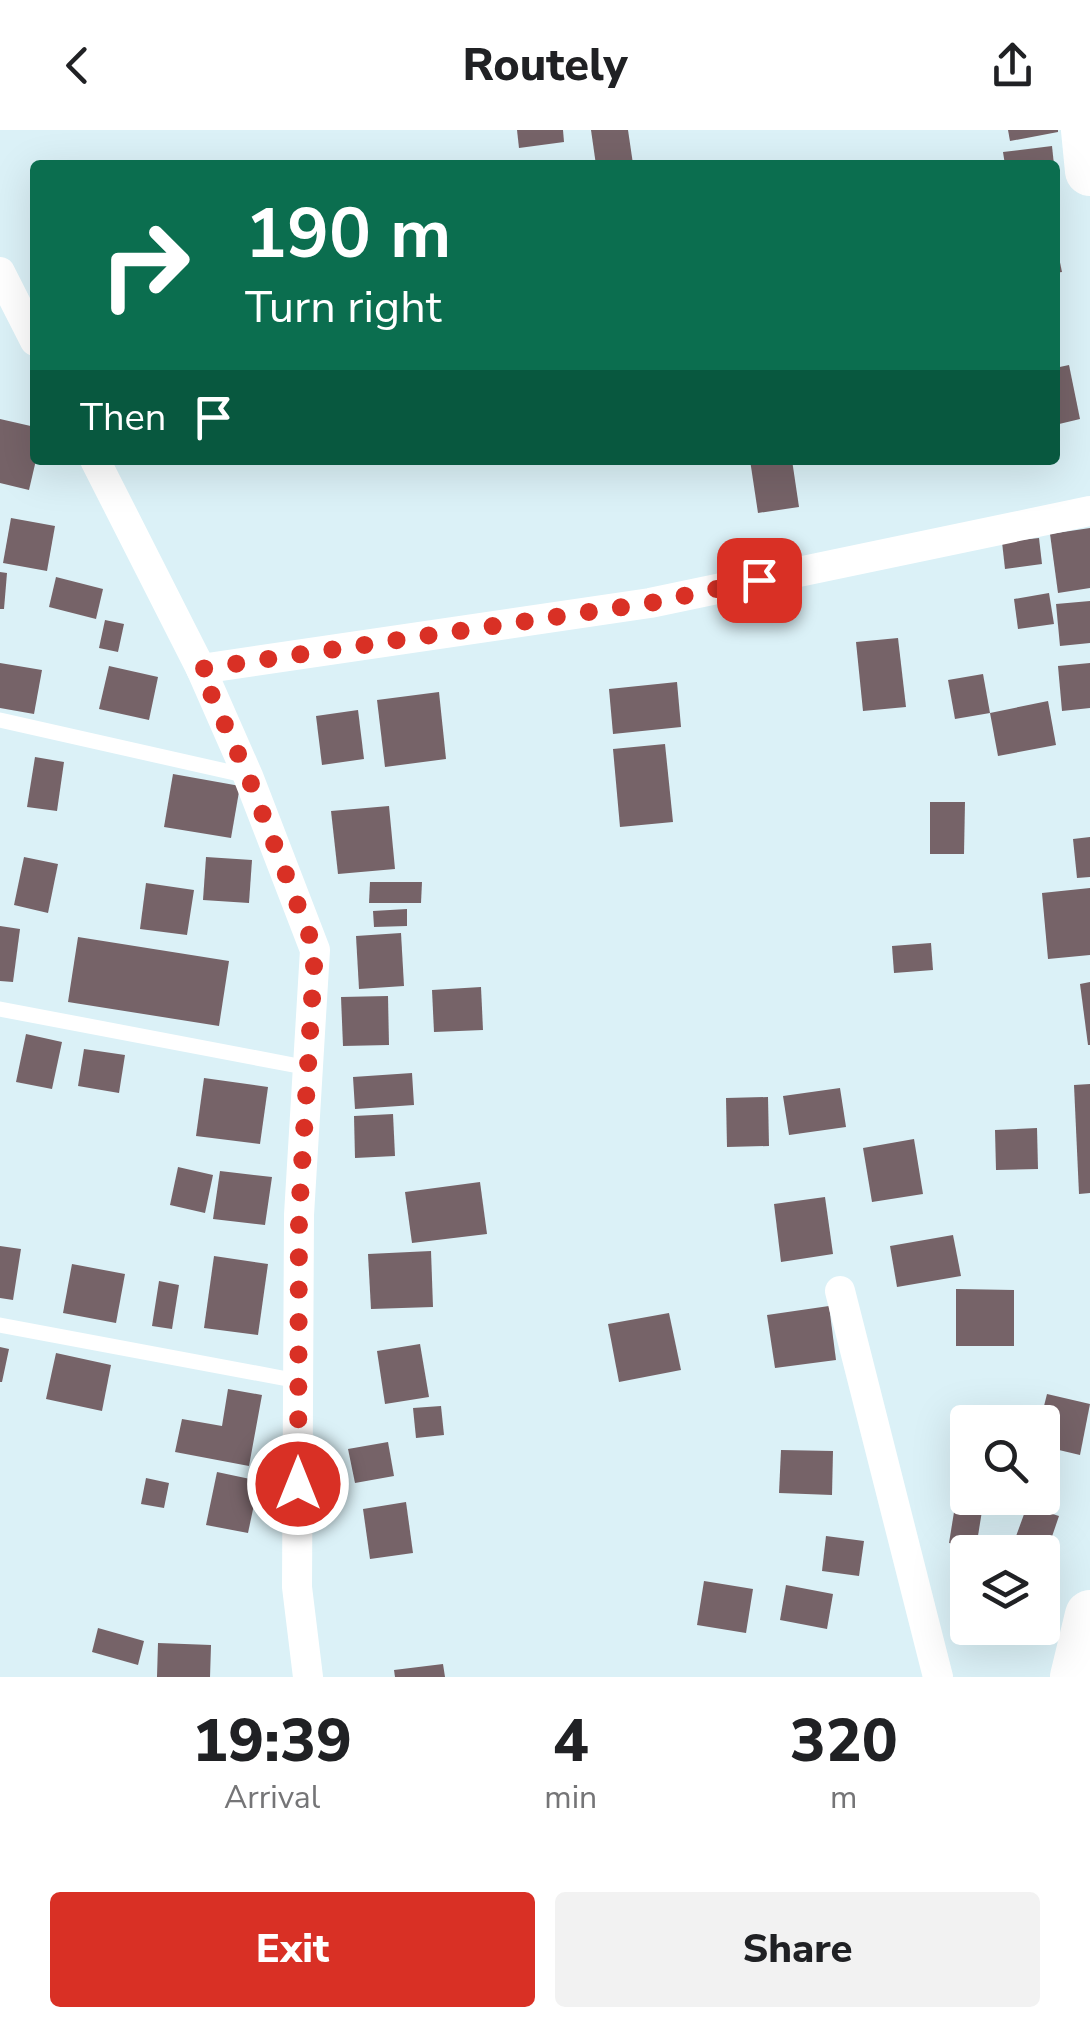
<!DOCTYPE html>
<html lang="en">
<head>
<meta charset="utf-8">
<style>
  :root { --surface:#fff; --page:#f2f2f2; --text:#202124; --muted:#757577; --accent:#d93025 }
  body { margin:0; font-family:"Nunito Sans",sans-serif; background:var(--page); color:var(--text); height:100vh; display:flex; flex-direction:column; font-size:38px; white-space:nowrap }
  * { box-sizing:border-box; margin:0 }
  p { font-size:32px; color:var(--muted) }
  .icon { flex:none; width:55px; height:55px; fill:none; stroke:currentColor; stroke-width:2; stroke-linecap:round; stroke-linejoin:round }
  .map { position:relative; height:1547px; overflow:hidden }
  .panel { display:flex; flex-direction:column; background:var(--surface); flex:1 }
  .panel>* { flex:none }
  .banner { position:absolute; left:30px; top:30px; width:1030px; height:305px; border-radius:10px; box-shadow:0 10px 40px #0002; background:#0b6e4f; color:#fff; overflow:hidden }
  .buttons { position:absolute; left:950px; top:1275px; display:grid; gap:20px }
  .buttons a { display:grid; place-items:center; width:110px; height:110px; border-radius:10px; background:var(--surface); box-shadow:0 10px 40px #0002; font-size:50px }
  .pin { position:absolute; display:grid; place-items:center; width:85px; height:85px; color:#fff; margin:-42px; border-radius:20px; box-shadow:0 5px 15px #0006 }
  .me { position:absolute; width:110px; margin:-55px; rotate:0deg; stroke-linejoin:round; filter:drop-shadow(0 0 8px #0008) }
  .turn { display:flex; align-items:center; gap:35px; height:210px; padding:0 50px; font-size:45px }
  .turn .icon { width:130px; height:130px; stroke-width:2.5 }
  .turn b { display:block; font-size:70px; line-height:85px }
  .then { display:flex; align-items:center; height:95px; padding:0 50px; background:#0003; gap:20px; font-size:38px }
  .eta { display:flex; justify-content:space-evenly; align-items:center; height:170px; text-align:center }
  .eta b { font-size:60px; font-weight:800; line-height:70px }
  .button { display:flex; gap:20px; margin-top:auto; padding:20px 50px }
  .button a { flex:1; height:115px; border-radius:10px; background:var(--accent); color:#fff; font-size:40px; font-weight:800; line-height:115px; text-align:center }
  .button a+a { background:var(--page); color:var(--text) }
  header { display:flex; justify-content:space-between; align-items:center; height:130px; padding:0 50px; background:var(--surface); font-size:45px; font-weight:800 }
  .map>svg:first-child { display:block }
</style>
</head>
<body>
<header><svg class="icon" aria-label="back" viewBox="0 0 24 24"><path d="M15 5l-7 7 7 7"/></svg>Routely<svg class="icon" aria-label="share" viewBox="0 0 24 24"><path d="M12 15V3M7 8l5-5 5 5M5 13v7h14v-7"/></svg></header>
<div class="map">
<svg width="1090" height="1547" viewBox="0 0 1090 1547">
  <rect width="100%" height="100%" fill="#dbf1f7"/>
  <!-- building -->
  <g fill="#766368">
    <path d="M517,0H563L564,12L519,18Z"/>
    <path d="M591,0H628L633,34L596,35Z"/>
    <path d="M1008,0H1058V2L1010,11Z"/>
    <path d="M1052,16L1054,35H1005L1003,22Z"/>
    <path d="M1055,108L1062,142L1055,143Z"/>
    <path d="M1069,235L1080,289L1055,295V238Z"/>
    <path d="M0,289L35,297L36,330L29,360L0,353Z"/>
    <path d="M750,330H792L799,377L758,383Z"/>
    <path d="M11,388L55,396L47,441L3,433Z"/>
    <path d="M1090,398V458L1058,463L1050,404Z"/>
    <path d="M1039,408L1042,434L1005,439L1002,412Z"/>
    <path d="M0,442L7,443L4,479H0Z"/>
    <path d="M56,447L103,459L96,489L49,477Z"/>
    <path d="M1049,463L1054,494L1018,499L1014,469Z"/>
    <path d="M1090,471V513L1060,516L1056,474Z"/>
    <path d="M105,490L124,494L118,522L99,518Z"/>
    <path d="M898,508L906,577L863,581L856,512Z"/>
    <path d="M0,533L42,540L34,584L0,578Z"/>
    <path d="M1090,533V578L1062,581L1058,536Z"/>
    <path d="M109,536L158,547L149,590L99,579Z"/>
    <path d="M983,544L990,583L955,589L948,550Z"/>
    <path d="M677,552L681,597L613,604L609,559Z"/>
    <path d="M439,562L446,629L385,637L377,570Z"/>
    <path d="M1048,571L1056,615L998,626L990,583Z"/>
    <path d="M358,580L364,629L322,635L316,586Z"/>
    <path d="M665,614L673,692L620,697L613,619Z"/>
    <path d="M35,627L64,632L57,681L27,677Z"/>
    <path d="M173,644L240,656L231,708L164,697Z"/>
    <path d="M930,672H965L964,724H930Z"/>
    <path d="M389,676L395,739L338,744L331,681Z"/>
    <path d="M1090,707V747L1077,748L1073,709Z"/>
    <path d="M24,727L58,734L48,783L14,775Z"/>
    <path d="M206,727L252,730L249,773L203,770Z"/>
    <path d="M370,752H422L421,773H369Z"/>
    <path d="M146,753L194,760L187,805L140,799Z"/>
    <path d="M1090,758V825L1048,829L1042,763Z"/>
    <path d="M407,779V796L374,797L373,781Z"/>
    <path d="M0,796L20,799L13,852L0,851Z"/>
    <path d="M401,803L404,856L359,859L356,806Z"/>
    <path d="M78,807L229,831L219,896L68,872Z"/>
    <path d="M931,813L933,840L894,843L892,816Z"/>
    <path d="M1090,852V915H1088L1080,854Z"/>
    <path d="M481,857L483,900L434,902L432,860Z"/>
    <path d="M388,866L389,915L343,916L341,867Z"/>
    <path d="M26,904L62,912L52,959L16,952Z"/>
    <path d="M84,919L125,925L119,963L78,956Z"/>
    <path d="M412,943L414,975L355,979L353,947Z"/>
    <path d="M204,948L268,957L260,1014L196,1006Z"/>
    <path d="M1090,954V1063L1079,1064L1074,955Z"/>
    <path d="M840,958L846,997L789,1005L783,966Z"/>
    <path d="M768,967L769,1016L727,1017L726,968Z"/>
    <path d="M393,984L395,1026L355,1028L354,986Z"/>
    <path d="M1037,998L1038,1039L996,1040L995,1000Z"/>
    <path d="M914,1009L923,1064L872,1072L863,1018Z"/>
    <path d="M178,1037L213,1045L205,1083L170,1075Z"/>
    <path d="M220,1041L272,1047L265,1095L213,1089Z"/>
    <path d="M480,1052L487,1104L412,1113L405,1062Z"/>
    <path d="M825,1067L833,1124L781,1132L774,1074Z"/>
    <path d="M953,1105L961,1146L897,1157L890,1116Z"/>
    <path d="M0,1116L21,1119L13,1170L0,1168Z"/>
    <path d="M431,1121L433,1177L371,1179L368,1124Z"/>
    <path d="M214,1126L268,1134L258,1205L204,1198Z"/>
    <path d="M72,1134L125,1144L116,1193L63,1183Z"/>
    <path d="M159,1151L179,1155L172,1199L152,1196Z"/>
    <path d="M956,1159L1014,1160V1216H956Z"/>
    <path d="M829,1176L836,1230L775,1238L767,1185Z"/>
    <path d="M669,1183L681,1240L619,1252L608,1194Z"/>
    <path d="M420,1214L429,1267L385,1274L377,1221Z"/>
    <path d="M0,1217L9,1219L2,1252H0Z"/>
    <path d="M56,1223L111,1235L102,1281L46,1269Z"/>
    <path d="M228,1259L262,1265L249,1336L175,1322L182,1289L222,1296Z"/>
    <path d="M1047,1264L1090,1274L1080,1325L1042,1316L1040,1292Z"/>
    <path d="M441,1276L444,1305L416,1308L413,1278Z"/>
    <path d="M388,1312L394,1346L355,1353L348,1319Z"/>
    <path d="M781,1320L833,1321L832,1365L779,1363Z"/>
    <path d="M217,1342L259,1351L248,1403L206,1395Z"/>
    <path d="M146,1348L169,1353L164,1378L141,1374Z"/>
    <path d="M406,1372L413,1423L370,1429L363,1379Z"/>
    <path d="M955,1376L982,1381L976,1418L949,1413Z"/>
    <path d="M1027,1376L1059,1386L1043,1433L1042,1422L1011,1420Z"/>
    <path d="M826,1406L864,1411L859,1446L822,1441Z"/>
    <path d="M704,1451L753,1459L746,1503L697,1495Z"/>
    <path d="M786,1455L833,1464L827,1499L780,1490Z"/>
    <path d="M98,1498L144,1511L138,1535L92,1522Z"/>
    <path d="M158,1513L211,1515L210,1547H157Z"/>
    <path d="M443,1534L445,1547H395L394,1540Z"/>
  </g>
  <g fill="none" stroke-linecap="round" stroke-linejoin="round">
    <!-- lane -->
    <g stroke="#fff" stroke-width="15">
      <path d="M0,590L248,646"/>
      <path d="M0,879L309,938"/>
      <path d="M0,1195L298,1251"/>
    </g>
    <!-- street -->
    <g stroke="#fff" stroke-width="30">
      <path d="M0,142L35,211"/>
      <path d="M95,330L201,539L248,646L315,820L299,1085L297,1457L308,1547"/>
      <path d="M201,539L650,473L1090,381"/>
      <path d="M840,1161L938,1547"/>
    </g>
    <!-- primary -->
    <g stroke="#fff" stroke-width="50">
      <path d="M1086,0L1090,41"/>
      <path d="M1075,1547L1090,1485"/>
    </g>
  </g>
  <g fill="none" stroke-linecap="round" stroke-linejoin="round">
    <!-- route -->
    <path stroke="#d93025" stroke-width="18" stroke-dasharray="0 32.4" d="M298,1354L299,1085L315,820L248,646L200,539L650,473L759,450"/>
  </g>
</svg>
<div class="buttons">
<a><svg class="icon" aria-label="search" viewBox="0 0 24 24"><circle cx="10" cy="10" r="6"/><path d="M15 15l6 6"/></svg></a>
<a><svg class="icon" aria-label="layers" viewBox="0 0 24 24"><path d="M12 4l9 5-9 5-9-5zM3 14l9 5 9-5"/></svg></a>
</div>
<div class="pin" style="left:759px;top:450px;background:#d93025"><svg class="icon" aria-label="arrive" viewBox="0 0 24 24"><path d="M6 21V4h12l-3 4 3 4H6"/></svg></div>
<svg class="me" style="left:298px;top:1354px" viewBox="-20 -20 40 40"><circle r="17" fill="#d93025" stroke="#fff" stroke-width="3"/><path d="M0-11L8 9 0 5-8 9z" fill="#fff"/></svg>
<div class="banner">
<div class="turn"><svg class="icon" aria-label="right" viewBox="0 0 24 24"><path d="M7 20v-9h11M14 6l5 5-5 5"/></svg><div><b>190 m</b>Turn right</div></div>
<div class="then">Then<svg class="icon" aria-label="arrive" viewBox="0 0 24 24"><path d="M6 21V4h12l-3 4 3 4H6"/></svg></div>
</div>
</div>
<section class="panel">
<div class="eta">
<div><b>19:39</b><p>Arrival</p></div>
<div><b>4</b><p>min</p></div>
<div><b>320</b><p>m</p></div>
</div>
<div class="button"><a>Exit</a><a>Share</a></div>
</section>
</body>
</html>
